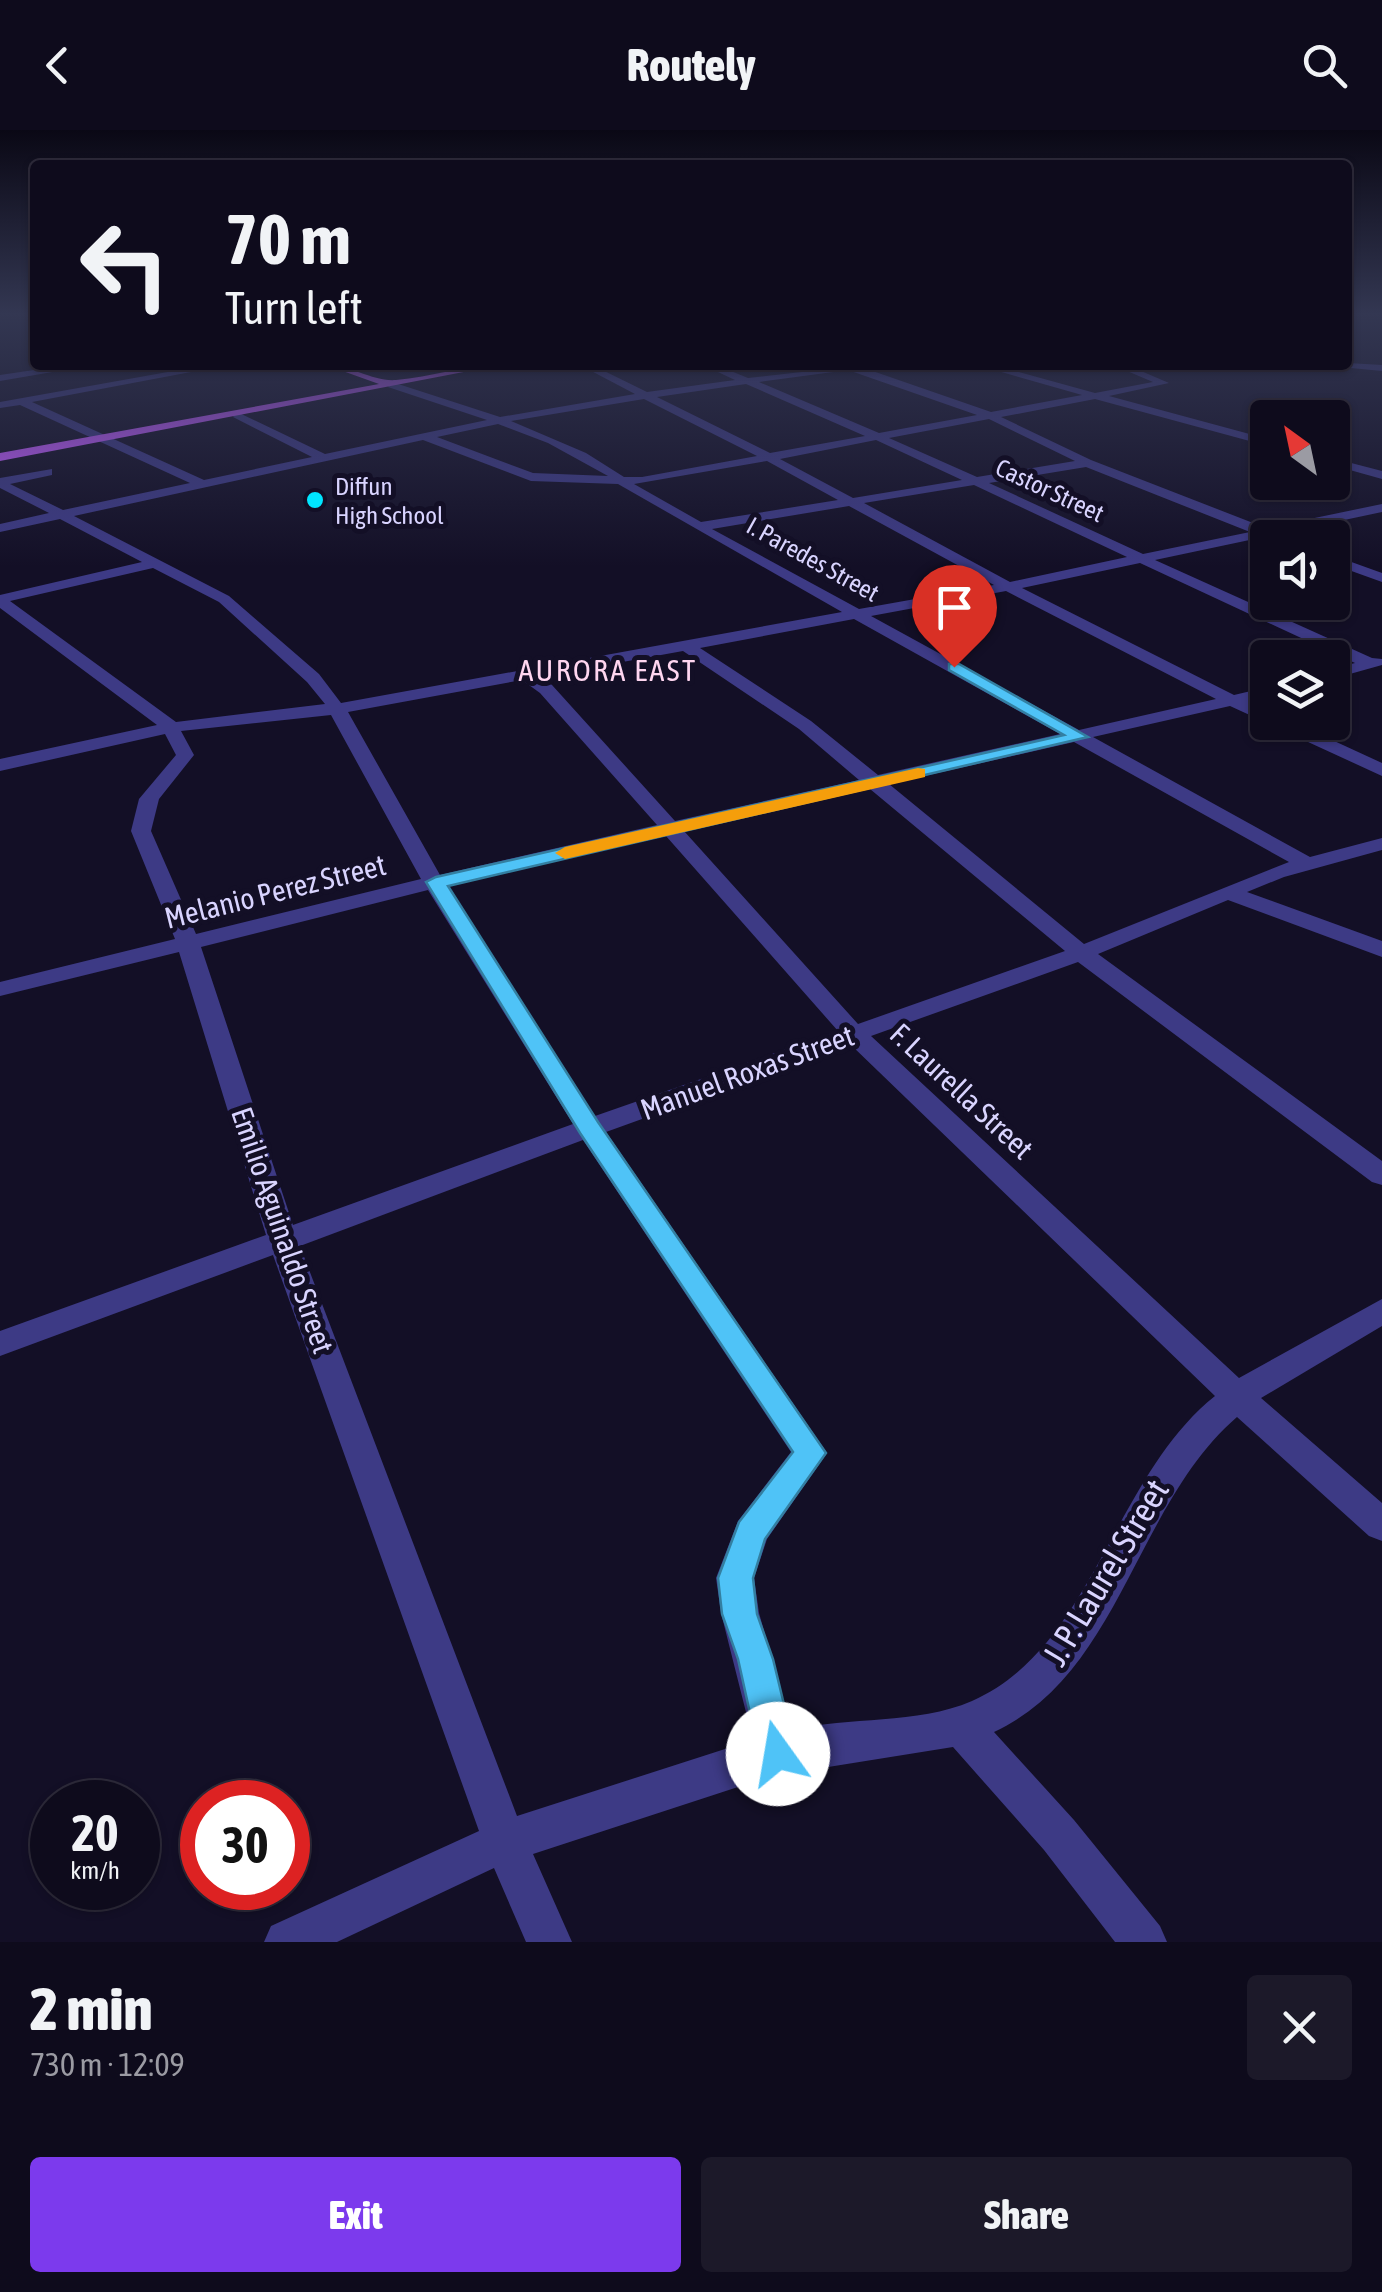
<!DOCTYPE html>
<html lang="en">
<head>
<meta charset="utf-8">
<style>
  :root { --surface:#0e0b1c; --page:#1c1929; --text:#f1f3f6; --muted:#9b9ba3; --line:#2e2b3b; --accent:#7c3aed }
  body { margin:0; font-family:"Asap Condensed",sans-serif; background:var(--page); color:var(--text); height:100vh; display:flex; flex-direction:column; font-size:38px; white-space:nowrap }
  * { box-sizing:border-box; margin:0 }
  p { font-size:32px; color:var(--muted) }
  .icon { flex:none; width:55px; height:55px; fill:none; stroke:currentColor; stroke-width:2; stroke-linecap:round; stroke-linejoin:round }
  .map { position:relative; height:1812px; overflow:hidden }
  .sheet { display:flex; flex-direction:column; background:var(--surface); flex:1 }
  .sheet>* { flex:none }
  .hud { position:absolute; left:30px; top:30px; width:1322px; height:210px; border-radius:10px; box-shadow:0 2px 8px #0004,0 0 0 2px var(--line); background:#0e0b1c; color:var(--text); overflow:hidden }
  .needle { width:65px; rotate:327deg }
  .controls { position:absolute; left:1250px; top:270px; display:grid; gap:20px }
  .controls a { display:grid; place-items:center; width:100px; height:100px; border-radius:10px; background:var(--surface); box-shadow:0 2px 8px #0004,0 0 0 2px var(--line); font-size:50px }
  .speed { position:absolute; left:30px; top:1650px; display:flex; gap:20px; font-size:50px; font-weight:700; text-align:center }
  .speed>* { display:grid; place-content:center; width:130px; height:130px; border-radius:50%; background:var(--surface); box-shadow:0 2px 8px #0004,0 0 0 2px var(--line); line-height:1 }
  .speed small { font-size:25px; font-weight:400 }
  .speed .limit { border:15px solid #d22; background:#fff; color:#111 }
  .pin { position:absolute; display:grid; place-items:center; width:85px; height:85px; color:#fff; margin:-102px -42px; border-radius:50% 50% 50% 0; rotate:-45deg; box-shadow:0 0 10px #0007 }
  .pin .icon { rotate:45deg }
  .me { position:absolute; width:110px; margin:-55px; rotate:347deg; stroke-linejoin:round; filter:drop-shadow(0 0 8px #0008) }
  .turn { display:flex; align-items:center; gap:35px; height:210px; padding:0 30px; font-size:45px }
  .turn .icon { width:130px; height:130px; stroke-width:2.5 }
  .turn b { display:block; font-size:70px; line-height:85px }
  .round { display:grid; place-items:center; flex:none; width:105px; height:105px; border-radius:10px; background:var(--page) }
  .summary { display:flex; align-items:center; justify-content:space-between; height:170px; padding:0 30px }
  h1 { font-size:60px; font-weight:800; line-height:75px }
  .button { display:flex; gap:20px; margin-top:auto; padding:20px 30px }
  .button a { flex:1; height:115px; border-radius:10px; background:var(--accent); color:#fff; font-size:40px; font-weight:800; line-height:115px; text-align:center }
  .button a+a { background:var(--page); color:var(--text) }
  header { display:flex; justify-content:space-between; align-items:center; height:130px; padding:0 30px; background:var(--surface); font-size:45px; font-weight:800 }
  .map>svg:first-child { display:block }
</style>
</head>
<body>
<header><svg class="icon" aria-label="back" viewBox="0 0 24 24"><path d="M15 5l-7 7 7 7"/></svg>Routely<svg class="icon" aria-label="search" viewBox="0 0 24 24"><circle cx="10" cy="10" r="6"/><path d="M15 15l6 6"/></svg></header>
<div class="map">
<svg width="1382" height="1812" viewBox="0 0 1382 1812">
  <rect width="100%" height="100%" fill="#130f26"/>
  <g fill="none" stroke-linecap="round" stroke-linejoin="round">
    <!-- minor -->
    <g fill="#3d3a85" fill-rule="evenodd">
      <path d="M1348,233L1382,235V241L1320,235Z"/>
      <path d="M68,235H93L0,251V245Z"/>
      <path d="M207,235H228L32,272L204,350L312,327L233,287L237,282L325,324L487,290L388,257L392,252L500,287L635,264L580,235H592L647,262L735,250L703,235H716L748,248L864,235L861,237L991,282L1082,265L977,235H993L1095,263L1153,252L1113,235H1127L1169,253L1109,266L1268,309V316L1095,269L1001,287L1091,330L1266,398L1382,374V382L1155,430L1372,528L1382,529V535L1332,549V539L1355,533L1140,433L1022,458L1234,565L1268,557V567L1249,572L1268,581V592H1293L1382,633V646L1230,576L1093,607L1310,727L1382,708V720L1284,747L1247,762L1382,811V827L1228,770L1098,824L1382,1031V1055L1372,1052L1078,832L871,906L1239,1248L1382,1169V1196L1261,1268L1382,1373V1411L1369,1406L1237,1287C1135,1375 1120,1544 994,1602L1074,1690L1160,1796L1167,1812H1115L1044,1720L953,1617L772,1646L533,1724L572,1812H526L494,1738L337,1812H264L271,1796L479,1701L273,1125L0,1226V1201L266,1105L179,822L0,866V852L175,809L131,701L139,669L176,625L165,604L0,641V629L157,595L0,478V465L142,432L60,389L0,402V394L49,383L0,358V348L52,339V345L10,354L63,380L190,353L20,275L0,278V272ZM848,240L977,285L879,303L759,252ZM746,254L865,306L770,323L657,267ZM644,269L757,326L642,347H624L586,323L511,291ZM989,289L1075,331L977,347L889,308ZM498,294L548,313L608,346L533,343L437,307ZM423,310L531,351L618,354L842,482L341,573L319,544L229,466L74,386ZM876,310L962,350L853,368L780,329ZM767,331L838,370L701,392L634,354ZM1086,337L1250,402L1143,424L989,353ZM974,355L1127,427L1010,452L864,373ZM849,376L994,455L859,479L712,399ZM153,438L219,472L307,552L325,574L176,592L10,471ZM1006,461L1216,569L1079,600L871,486ZM854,489L1060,604L878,645L811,591L700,518ZM683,521L799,599L859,650L675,691L552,555L540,547ZM522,550L540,563L657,695L440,745L348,582ZM331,585L421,749L196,804L151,701L159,669L194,625L181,601ZM1074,612L1289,732L1084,814L889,654ZM870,659L1065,821L858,894L684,701ZM666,706L838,901L595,986L447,756ZM428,760L573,994L293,1095L201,817ZM850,914L1215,1266C1113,1347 1093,1518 972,1571C916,1595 850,1586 792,1600L759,1483L754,1448L767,1409L827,1323L606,1002ZM583,1010L791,1322L738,1391L716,1448L721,1483L753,1610L517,1686L300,1116Z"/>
      <path d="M1332,328L1382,341V349L1332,335Z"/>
      <path d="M1332,425L1382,443V452L1332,434Z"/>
    </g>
    <!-- major -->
    <path fill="#c25bff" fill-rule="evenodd" d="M326,235C350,235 374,252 396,250C431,247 464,235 500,235L0,331V323L379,254Z"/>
  </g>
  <!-- sky -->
  <linearGradient id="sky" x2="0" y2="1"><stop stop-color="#0a0815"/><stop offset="0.42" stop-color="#333752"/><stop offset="1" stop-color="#333752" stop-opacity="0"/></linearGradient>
  <rect width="1382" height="437" fill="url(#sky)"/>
  <!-- route -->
  <path fill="#4fc3f7" stroke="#337fa1" stroke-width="2.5" d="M949,534H959L1088,607L448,756L598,992L826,1323L765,1409L753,1448L757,1484L773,1529L796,1624L791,1637L778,1642L764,1637L759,1624L738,1529L722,1484L718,1448L739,1392L793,1322L580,1003L426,752L436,747L1064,605L949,540Z"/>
  <!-- slow -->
  <path fill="#f59e0b" d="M918,638L925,639V647L565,729L555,723L565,717Z"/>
  <!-- markers -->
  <circle fill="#00e5ff" stroke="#130f26" stroke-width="4" cx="315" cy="370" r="10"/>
  <g text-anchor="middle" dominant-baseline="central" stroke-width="10" stroke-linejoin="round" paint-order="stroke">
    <!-- far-poi labels -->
    <g font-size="25" fill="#d9d4ff" stroke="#130f26" text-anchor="start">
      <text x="335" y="356">Diffun<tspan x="335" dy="29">High School</tspan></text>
    </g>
    <!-- far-street labels -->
    <g font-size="25" fill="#d9d4ff" stroke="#130f26">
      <text transform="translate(1050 360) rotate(25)">Castor Street</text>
      <text transform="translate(813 429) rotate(29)">I. Paredes Street</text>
    </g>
    <!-- far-quarter labels -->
    <g font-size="30" letter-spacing="2.5" fill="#ffd6f0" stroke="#130f26">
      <text x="608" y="540">AURORA EAST</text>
    </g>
    <!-- street labels -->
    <g font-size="30" fill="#d9d4ff" stroke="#130f26">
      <text transform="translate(275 761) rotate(-14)">Melanio Perez Street</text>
      <text transform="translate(747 942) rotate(-20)">Manuel Roxas Street</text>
      <text transform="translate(962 961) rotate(43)">F. Laurella Street</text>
      <text transform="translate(283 1100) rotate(71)">Emilio Aguinaldo Street</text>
    </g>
    <!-- near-street labels -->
    <g font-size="35" fill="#d9d4ff" stroke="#130f26">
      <text transform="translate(1105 1442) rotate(-59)">J. P. Laurel Street</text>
    </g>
  </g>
</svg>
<div class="controls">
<a><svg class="needle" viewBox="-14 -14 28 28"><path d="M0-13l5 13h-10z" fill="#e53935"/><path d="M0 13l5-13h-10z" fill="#9b9ba3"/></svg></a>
<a><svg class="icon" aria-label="sound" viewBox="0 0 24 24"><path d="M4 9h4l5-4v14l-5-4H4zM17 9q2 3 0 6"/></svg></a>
<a><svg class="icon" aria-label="layers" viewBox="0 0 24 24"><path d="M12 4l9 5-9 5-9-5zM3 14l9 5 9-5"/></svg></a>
</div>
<div class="speed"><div>20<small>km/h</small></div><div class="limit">30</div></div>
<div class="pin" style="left:954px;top:537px;background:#d93025"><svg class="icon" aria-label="arrive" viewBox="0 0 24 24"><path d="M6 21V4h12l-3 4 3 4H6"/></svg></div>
<svg class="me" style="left:778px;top:1624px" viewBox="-20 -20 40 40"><circle r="19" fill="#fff"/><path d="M0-13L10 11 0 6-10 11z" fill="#4fc3f7"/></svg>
<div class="hud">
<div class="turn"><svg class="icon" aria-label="left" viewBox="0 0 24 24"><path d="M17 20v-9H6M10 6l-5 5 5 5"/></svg><div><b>70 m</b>Turn left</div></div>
</div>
</div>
<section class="sheet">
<div class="summary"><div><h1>2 min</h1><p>730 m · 12:09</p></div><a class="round"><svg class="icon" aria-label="close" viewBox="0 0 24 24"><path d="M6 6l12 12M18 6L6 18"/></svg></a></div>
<div class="button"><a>Exit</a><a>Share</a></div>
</section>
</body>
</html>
